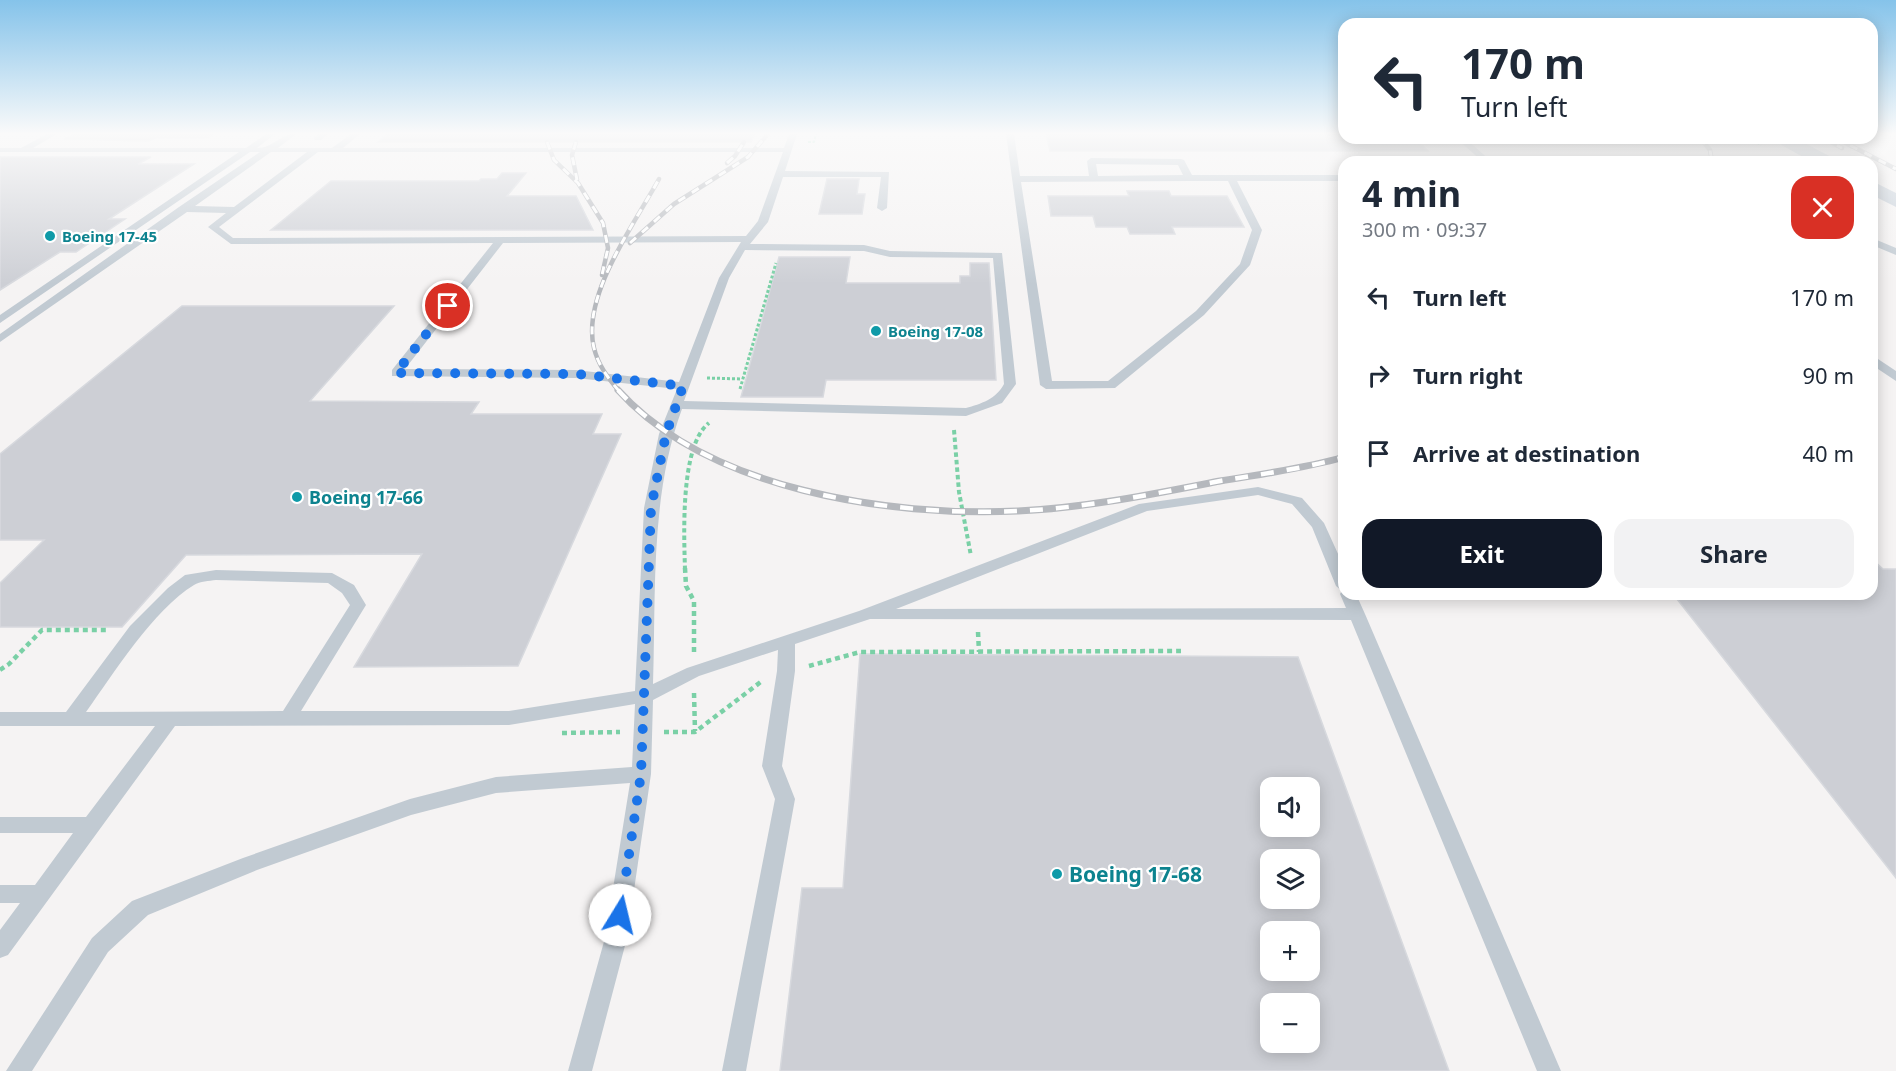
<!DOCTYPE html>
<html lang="en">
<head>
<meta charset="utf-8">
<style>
  :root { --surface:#fff; --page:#f2f2f3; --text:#1f2937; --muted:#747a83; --accent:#111827 }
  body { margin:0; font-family:"Noto Sans",sans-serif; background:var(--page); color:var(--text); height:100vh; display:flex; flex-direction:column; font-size:22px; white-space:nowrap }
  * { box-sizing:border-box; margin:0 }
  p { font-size:20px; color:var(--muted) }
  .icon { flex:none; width:33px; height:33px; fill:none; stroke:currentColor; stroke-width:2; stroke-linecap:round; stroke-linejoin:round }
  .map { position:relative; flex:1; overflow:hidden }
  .sheet { position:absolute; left:1338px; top:156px; width:540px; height:444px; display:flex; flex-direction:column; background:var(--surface); border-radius:18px; box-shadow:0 3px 15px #0003 }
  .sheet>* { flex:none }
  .guide { position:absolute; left:1338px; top:18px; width:540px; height:126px; border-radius:18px; box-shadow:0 3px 15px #0003; background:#fff; color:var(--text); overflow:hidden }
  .controls { position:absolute; left:1260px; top:777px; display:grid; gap:12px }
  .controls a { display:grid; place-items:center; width:60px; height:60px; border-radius:12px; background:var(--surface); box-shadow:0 3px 15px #0003; font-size:30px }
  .pin { position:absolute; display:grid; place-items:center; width:51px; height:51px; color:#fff; margin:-26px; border:3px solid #fff; border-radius:50%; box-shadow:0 2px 6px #0007 }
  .me { position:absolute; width:66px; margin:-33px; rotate:9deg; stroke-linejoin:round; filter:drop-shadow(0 0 4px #0008) }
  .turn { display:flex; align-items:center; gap:21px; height:126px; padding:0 24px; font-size:27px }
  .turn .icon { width:78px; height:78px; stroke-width:2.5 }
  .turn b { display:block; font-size:42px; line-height:51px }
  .round { display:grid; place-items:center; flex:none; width:63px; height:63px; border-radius:18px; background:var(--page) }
  .head { display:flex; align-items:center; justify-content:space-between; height:102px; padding:0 24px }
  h1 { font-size:36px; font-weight:700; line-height:45px }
  .primary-button { display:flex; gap:12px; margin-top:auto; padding:12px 24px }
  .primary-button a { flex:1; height:69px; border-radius:18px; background:var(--accent); color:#fff; font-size:24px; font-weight:700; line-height:69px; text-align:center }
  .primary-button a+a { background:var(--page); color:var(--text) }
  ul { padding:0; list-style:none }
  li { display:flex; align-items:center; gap:18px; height:78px; padding:0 24px }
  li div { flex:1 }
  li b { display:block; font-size:22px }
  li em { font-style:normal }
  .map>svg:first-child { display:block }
</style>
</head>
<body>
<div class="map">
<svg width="1896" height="1071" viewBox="0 0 1896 1071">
  <rect width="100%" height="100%" fill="#f5f3f3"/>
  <!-- building -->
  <g fill="#cdcfd5" stroke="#d7d9de" stroke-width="1.5" fill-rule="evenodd">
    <path d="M75,134H214L206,138H155L149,141L64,139Z"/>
    <path d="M388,134H755L751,142H378Z"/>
    <path d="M1046,134H1344V138H1415L1428,151H1050Z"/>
    <path d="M0,157H151L138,164H194L109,219H125L76,252H60L0,290Z"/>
    <path d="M502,173H526L507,196H576L593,230H271L331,181H479L481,179H497Z"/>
    <path d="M827,179H859L857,194H865L862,214H819Z"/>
    <path d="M1127,191H1169L1171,196H1227L1244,227H1172L1175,234H1130L1127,227H1096L1093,216H1051L1048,196H1129Z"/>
    <path d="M779,257H850L846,283H960V276H970V263H989L996,380H826L823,397H741Z"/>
    <path d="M182,306H394L310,401L479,402L471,414H602L593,434H621L518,666L354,667L422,554L186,555L122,627H0V583L44,540H0V454Z"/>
    <path d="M1872,559L1883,569H1896V878L1673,594H1872Z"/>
    <path d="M860,654L1298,657L1449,1071H780L802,888H843ZM1270,788H1310V826H1270ZM1270,860H1310V898H1270ZM1270,932H1310V970H1270ZM1270,1004H1310V1042H1270Z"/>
  </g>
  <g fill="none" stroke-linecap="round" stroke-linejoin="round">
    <!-- path-far3 -->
    <g stroke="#7ad0a6" stroke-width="2" stroke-dasharray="3 1.5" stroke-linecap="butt">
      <path d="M1749,138L1761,145"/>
      <path d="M808,142H814L816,134"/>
    </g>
    <!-- path-far2 -->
    <g stroke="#7ad0a6" stroke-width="3" stroke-dasharray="3 2" stroke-linecap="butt">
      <path d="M707,378L742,379"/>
      <path d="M740,389L776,263"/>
    </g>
    <!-- path-far1 -->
    <g stroke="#7ad0a6" stroke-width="4" stroke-dasharray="4.5 3" stroke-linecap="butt">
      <path d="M954,430L959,492L971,556"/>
      <path d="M685,570C684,535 680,445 709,423"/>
    </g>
    <!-- path -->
    <g stroke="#7ad0a6" stroke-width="4.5" stroke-dasharray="5 4" stroke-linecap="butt">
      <path d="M685,568L686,586L694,601V653"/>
      <path d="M978,632L979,652"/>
      <path d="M809,666L860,652L1181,651"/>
      <path d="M0,670L9,664L42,630H109"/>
      <path d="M694,693L695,731"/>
      <path d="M664,732H695L762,681"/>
      <path d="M562,733L620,732"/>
    </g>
    <!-- lane -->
    <g fill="#c1cad2" fill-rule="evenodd">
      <path d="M47,134H57L33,148H246L266,134H275L257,148C274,148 279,134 296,134L278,148H332L351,134H360L343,148H784L789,134H797L785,171L889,172L887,208L882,211L877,208L881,177H783L768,222L750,244L864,245L890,251L1002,253L1016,384L1002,403L966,416L682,409C650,496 656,592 653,684L687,668L859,611L1139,504L1258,487L1302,498L1324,523L1344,567V594H1356L1365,614L1561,1071H1537L1351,620L870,619L795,644V671L782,766L795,799L746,1071H722L775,799L762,766L777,671L778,650L699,676L653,700L651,774L627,938L592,1071H568L605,938L630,783L496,793L411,815L257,870L148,915L108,952L32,1071H6L92,938L132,901L243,858L410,799L496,777L632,767L635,704L509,725L175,726L8,955L0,958V930L20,903H0V885H35L73,833H0V817H86L155,726H0V712H66L130,626L168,588L185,575L216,570L332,573L354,585L366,605L301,711H509L635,691L644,508L659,434L677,389L576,378L392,376V370L493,243L231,244L208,227L226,213L187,212L0,342V334L179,207L260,152H250L0,323V315L239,152H0V148H21ZM271,152H307L234,207L195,206ZM318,152H783L758,221L746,236L233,238L219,227ZM741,242L719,278L679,382L576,370L405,369L503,243ZM745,250L864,251L890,257L993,258L1004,384C996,399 981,404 966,408L684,401L729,278ZM1258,495L1292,504L1312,527L1336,586L1342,591L1340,594L1346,608L896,609L1147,511ZM216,580L328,583L342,593L350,605L283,711L86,712C114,673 153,610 194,585C200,581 209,581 216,580Z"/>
      <path d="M319,134H328L321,140H315L314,138Z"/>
      <path d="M1006,134H1014L1020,176H1089L1087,161L1091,158L1181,159L1184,160L1192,175H1344V181H1237L1262,230L1250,265L1204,315L1115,388L1046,389L1040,385ZM1096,164L1178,165L1183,175L1098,176ZM1189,181H1228L1252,230L1240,264L1196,311L1108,381H1052L1021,182Z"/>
      <path d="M1456,138H1465L1492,162H1483Z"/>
      <path d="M1872,238L1896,248V255L1872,245Z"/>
      <path d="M1872,355L1896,371V381L1872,365Z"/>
    </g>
    <!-- secondary -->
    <g fill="#c1cbd6" fill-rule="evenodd">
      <path d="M1773,138H1795L1833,158L1835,162H1812L1776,142Z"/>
      <path d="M1872,181L1896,193V207L1872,195Z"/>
    </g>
    <!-- rail-far1 casing -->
    <g stroke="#b5b8bd" stroke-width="4.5">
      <g id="rail-far1">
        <path d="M1700,138L1710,150L1712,162"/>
        <path d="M1823,138L1842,148"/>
        <path d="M1836,138L1896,169"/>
        <path d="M547,142L554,160L578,183L603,223L608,248L602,275"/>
        <path d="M576,142L572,155L577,180"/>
        <path d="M727,163L735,156L744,142"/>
        <path d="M630,243L674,204L748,157L768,134"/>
        <path d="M619,391C608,378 598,365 594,348C581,296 635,223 659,179"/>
      </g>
    </g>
    <!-- rail casing -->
    <g stroke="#b5b8bd" stroke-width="7">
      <path id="rail" d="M618,390C708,490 889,517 1018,511C1086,508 1153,494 1220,481C1261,474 1303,469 1344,457"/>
    </g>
    <!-- rail-far1 -->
    <use href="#rail-far1" stroke="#fff" stroke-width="3" stroke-dasharray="8" stroke-linecap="butt"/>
    <!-- rail -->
    <use href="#rail" stroke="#fff" stroke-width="4.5" stroke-dasharray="13" stroke-linecap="butt"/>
  </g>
  <!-- sky -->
  <linearGradient id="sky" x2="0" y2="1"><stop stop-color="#85c3ea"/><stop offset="0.47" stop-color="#fafafa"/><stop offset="1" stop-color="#fafafa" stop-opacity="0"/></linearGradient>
  <rect width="1896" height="284" fill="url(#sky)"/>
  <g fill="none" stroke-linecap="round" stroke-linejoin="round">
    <!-- route -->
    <path stroke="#1a73e8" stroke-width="10" stroke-dasharray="0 18" d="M448,306L396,373L576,374L683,386L666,434L651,508L641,774L620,915"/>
  </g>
  <!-- markers -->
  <g fill="#0f9aa8" stroke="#fff" stroke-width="2">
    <circle cx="50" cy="236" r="6"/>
    <circle cx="876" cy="331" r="6"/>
    <circle cx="297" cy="497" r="6"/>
    <circle cx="1057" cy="874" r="6"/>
  </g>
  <g text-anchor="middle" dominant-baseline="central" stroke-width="4.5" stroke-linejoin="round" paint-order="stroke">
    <!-- far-culture labels -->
    <g font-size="15" font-weight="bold" fill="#0d838f" stroke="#fff" text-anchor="start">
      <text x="62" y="236">Boeing 17-45</text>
      <text x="888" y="331">Boeing 17-08</text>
    </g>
    <!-- culture labels -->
    <g font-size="18" font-weight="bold" fill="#0d838f" stroke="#fff" text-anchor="start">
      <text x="309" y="497">Boeing 17-66</text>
    </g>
    <!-- near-culture labels -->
    <g font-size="21" font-weight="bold" fill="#0d838f" stroke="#fff" text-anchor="start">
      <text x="1069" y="874">Boeing 17-68</text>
    </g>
  </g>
</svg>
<div class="controls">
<a><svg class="icon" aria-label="sound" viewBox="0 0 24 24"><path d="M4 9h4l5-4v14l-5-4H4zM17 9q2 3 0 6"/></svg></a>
<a><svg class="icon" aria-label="layers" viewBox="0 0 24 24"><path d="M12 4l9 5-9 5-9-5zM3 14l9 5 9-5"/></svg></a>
<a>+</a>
<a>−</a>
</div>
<div class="pin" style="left:448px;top:306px;background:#d93025"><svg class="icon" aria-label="arrive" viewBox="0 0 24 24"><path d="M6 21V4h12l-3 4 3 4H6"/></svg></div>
<svg class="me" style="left:620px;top:915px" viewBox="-20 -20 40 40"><circle r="19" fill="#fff"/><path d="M0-13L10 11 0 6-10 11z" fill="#1a73e8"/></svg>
<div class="guide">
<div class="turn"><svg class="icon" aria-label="left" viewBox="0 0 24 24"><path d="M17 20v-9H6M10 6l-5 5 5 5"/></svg><div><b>170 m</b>Turn left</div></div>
</div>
<section class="sheet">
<div class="head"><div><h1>4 min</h1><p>300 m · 09:37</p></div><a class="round" style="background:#d93025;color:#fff"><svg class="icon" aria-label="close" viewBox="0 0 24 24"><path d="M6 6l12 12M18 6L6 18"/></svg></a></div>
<ul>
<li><svg class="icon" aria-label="left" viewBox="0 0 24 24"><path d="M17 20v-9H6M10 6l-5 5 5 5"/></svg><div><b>Turn left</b></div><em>170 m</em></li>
<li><svg class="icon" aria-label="right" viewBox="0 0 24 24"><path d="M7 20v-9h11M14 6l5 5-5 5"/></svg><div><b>Turn right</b></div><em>90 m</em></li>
<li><svg class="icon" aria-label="arrive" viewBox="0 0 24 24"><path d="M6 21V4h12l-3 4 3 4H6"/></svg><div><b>Arrive at destination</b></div><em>40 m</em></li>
</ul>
<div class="primary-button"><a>Exit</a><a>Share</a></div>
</section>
</div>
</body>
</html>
